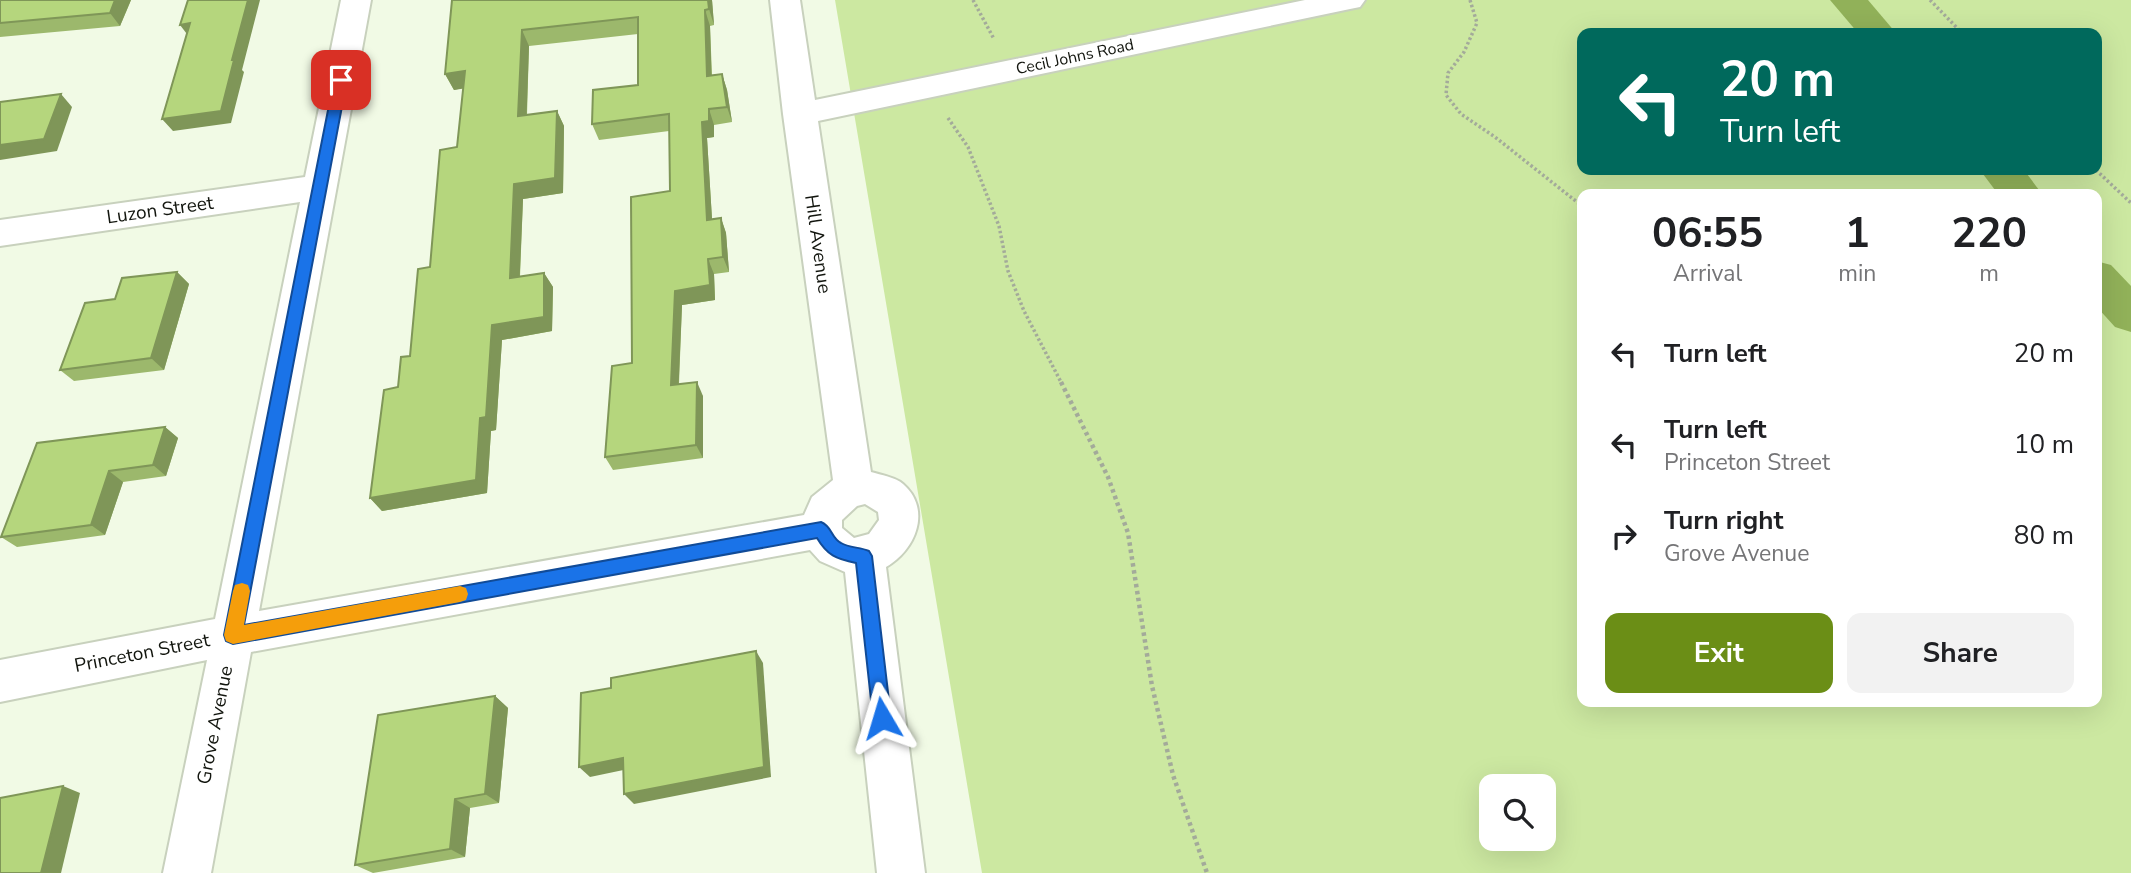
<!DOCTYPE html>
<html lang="en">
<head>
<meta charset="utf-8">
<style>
  :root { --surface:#fff; --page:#f2f2f2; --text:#202124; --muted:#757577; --accent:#6b8e16 }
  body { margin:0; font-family:"Nunito Sans",sans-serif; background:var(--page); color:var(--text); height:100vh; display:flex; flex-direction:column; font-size:26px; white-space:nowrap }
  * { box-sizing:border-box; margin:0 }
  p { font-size:23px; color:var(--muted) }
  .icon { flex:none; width:38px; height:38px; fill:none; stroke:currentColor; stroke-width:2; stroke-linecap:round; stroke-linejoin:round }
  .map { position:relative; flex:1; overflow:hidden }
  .drawer { position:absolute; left:1577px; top:189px; width:525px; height:518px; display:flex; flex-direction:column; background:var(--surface); border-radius:14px; box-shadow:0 7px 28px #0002 }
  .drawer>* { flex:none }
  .hud { position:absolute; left:1577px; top:28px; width:525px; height:147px; border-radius:14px; box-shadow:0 7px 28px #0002; background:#00695c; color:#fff; overflow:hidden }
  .controls { position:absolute; left:1479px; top:774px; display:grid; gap:14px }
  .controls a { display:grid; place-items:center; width:77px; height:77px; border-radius:14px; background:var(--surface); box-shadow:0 7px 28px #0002; font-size:35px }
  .pin { position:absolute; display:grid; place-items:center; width:60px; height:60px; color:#fff; margin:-30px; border-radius:14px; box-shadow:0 4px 10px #0006 }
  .me { position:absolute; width:77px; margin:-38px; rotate:353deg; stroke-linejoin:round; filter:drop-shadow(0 0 5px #0008) }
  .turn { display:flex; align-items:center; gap:24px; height:147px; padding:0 28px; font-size:32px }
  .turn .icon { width:91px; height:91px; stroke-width:2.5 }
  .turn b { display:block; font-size:49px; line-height:60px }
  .eta { display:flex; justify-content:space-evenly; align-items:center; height:119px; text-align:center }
  .eta b { font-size:42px; font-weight:700; line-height:49px }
  .cta { display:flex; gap:14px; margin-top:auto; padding:14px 28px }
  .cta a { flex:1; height:80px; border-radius:14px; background:var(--accent); color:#fff; font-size:28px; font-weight:700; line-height:80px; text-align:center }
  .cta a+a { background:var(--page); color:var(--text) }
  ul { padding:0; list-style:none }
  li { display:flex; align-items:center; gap:21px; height:91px; padding:0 28px }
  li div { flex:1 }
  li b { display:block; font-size:26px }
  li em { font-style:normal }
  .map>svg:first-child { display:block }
</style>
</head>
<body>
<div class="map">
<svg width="2131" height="873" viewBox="0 0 2131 873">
  <rect width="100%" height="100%" fill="#f1fae5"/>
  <!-- green -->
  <path fill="#cce8a1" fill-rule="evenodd" d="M835,0H2131V873H982ZM1582,33H2096V170H1582ZM1582,194H2096V702H1582ZM1491,786H1544V838H1491Z"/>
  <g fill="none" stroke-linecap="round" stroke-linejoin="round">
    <!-- canal -->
    <g fill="#91b159" fill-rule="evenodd">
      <path d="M1830,0H1868L1896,33H1858Z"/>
      <path d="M1980,170H2024L2042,194H1998Z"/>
      <path d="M2096,261L2111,265L2131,286V332L2115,327L2096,306Z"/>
    </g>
    <!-- minor casing -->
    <g stroke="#c8d1bd" stroke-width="4">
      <path id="minor" d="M341,0H371L259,611L804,515L812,497L833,480L783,114L770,0H800L815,100L1305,0H1365L1360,7L1350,9L818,121L871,472C881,475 895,477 903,484C932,509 916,550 886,567L925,873H877L845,572L820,561L810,550L251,652L211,873H163L207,660L0,702V660L215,619L300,202L0,246V220L305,177ZM865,504L878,512L879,520L869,534L854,538L842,528V520L857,506Z"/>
    </g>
    <!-- path-far1 -->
    <g stroke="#a3aa9a" stroke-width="3.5" stroke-dasharray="2.5 2.5" stroke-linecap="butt">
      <path d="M973,0L994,39"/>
      <path d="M1470,0L1477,23L1464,52L1448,73L1446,95L1461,114L1495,137L1582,206"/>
      <path d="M1930,0L1962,33"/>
      <path d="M948,118L968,147L999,226L1008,271L1024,311L1062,384"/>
      <path d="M2096,170L2131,203"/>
    </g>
    <!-- path -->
    <path stroke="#a3aa9a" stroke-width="4.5" stroke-dasharray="3.5 3.5" stroke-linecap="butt" d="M1061,382L1108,477L1128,533L1152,686L1173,775L1207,873"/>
    <!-- minor -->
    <use href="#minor" fill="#fff" fill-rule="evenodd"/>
  </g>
  <!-- wall -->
  <g fill="#9cb86c">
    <path d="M0,0H131L120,26L0,37Z"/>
    <path d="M452,0H712L714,25L710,26L712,75L722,74L727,90L732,122L714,125V137L707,138L712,219L721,218L726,233L729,272L714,274L715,300L682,305L679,384L703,396V458L613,470L605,457L632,363L670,191L669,131L599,140L592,124L638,85V34L529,46L527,115L557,111L564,126L563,193L523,199L520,277L544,273L553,287L552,331L502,340L496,430L491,431L487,493L382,511L370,498L398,387L410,356L457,147L463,88L454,90L445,74Z"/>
    <path d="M177,272L189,284L164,370L74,381L60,370L115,299Z"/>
    <path d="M165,427L178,438L166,476L123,482L105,535L17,547L1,537Z"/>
    <path d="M495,696L508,708L499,803L470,808L465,857L373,873L355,865Z"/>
  </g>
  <!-- shaded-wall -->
  <g fill="#7f9658">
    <path d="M115,0H131L120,26L110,13Z"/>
    <path d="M248,0H260L242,70L244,72L231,123L173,131L162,119L232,60Z"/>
    <path d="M708,0H712L714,25L709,9Z"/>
    <path d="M705,10L710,26L712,92L707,76Z"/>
    <path d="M190,23V38L180,25Z"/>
    <path d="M522,30L529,46L526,132L518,116Z"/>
    <path d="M465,71L473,87L454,90L445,74Z"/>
    <path d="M722,74L727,90L732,122L727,107Z"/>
    <path d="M61,94L72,107L57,151L0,160V145Z"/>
    <path d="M709,109L714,125V137L707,138L713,235L707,220L702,122Z"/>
    <path d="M557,111L564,126L563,193L523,199L519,293L510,278L514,184Z"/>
    <path d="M721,218L726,233L729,272L723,257Z"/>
    <path d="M708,259L714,274L715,300L682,305L678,399L671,385L675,291Z"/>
    <path d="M177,272L189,284L164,370L151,358Z"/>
    <path d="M544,273L553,287L552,331L502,340L496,430L491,431L487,493L382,511L370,498L480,418L492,325Z"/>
    <path d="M697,382L703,396V458L696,445Z"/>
    <path d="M165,427L178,438L166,476L153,465Z"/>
    <path d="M109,471L123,482L105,535L91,525Z"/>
    <path d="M756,651L763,663L771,777L634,804L624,794Z"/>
    <path d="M495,696L508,708L499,803L485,794Z"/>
    <path d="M623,758L633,768L590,777L579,767Z"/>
    <path d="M63,786L80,793L61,873H41Z"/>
    <path d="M455,799L470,808L465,857L450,849Z"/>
  </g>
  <!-- building -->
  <g fill="#b5d67d" stroke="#7f9658" stroke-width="2">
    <path d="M0,0H115L110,13L0,23Z"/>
    <path d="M188,0H248L232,60H234L221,111L162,119L190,23L180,25Z"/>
    <path d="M452,0H708L709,9L705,10L707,76L722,74L727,107L709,109V121L702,122L707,220L721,218L723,257L708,259L710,285L675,291L671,385L697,382L696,445L605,457L612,366L632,363L631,197L670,191L669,114L592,124L593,90L638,85V17L522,30L518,116L557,111L555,178L514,184L510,278L544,273V317L492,325L486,417L480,418L476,480L370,498L384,390L398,387L401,357L410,356L418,269L430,267L440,150L457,147L465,71L445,74Z"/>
    <path d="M61,94L44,139L0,145V102Z"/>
    <path d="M177,272L151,358L60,370L85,303L115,299L122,278Z"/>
    <path d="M165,427L153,465L109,471L91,525L1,537L37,443Z"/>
    <path d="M756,651L764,767L624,794L623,758L579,767L581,693L611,688V678Z"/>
    <path d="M495,696L485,794L455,799L450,849L355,865L378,715Z"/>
    <path d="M63,786L41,873H0V798Z"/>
  </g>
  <!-- route -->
  <path fill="#1a73e8" stroke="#114b97" stroke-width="2" d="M341,76L347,80L244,625L821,522C832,526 831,538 841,543C849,548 860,547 869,551L872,556L891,718L889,725L882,727L875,725L873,718L856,563C836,559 827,555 817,538L233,644L226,641L224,635L334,80Z"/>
  <!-- slow -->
  <path fill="#f59e0b" d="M242,583L248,585L250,591L244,625L460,586L466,588L468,594L466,600L460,602L233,644L226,641L224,635L233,591L235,585Z"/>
  <g text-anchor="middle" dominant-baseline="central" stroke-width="7" stroke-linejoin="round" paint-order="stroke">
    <!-- far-street labels -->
    <g font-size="16" fill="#12150e" stroke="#fff">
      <text transform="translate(1075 57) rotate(-12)">Cecil Johns Road</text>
    </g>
    <!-- street labels -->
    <g font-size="19" fill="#12150e" stroke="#fff">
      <text transform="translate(160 210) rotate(-8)">Luzon Street</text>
      <text transform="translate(818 244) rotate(82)">Hill Avenue</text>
      <text transform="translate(142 653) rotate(-11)">Princeton Street</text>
      <text transform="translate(215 725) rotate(-79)">Grove Avenue</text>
    </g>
  </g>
</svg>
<div class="controls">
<a><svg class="icon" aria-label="search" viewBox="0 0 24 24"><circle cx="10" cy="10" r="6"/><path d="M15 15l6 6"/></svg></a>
</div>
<div class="pin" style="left:341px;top:80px;background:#d93025"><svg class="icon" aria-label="arrive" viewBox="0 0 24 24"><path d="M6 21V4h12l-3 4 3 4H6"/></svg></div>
<svg class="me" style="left:882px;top:718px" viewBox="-20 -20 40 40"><path d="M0-17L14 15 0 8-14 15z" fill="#1a73e8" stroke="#fff" stroke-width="4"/></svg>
<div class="hud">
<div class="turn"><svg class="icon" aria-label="left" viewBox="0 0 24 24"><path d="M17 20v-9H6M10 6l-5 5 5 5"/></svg><div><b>20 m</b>Turn left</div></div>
</div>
<section class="drawer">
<div class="eta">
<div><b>06:55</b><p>Arrival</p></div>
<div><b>1</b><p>min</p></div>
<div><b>220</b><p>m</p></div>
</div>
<ul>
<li><svg class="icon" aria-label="left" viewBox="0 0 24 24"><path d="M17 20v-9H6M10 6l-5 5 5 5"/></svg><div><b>Turn left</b></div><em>20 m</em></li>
<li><svg class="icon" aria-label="left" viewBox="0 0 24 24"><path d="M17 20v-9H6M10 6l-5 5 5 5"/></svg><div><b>Turn left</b><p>Princeton Street</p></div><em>10 m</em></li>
<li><svg class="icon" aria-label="right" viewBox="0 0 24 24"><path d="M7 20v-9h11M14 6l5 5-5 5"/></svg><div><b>Turn right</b><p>Grove Avenue</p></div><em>80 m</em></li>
</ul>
<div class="cta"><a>Exit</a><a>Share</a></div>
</section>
</div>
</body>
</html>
